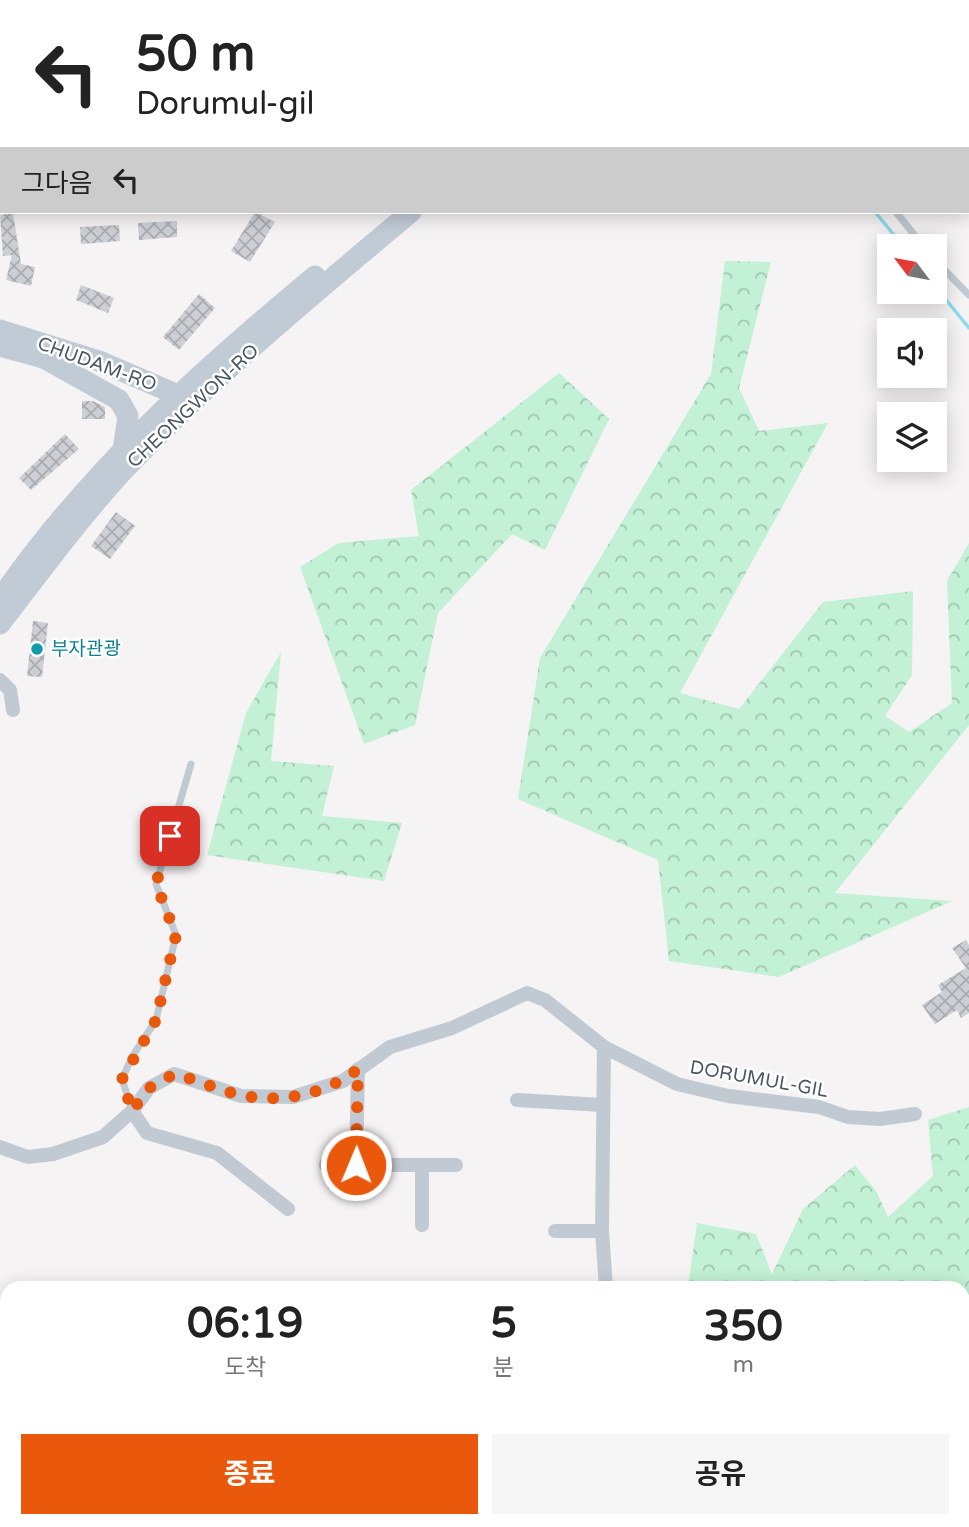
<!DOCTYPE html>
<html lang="ko">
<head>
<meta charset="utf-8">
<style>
  :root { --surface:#fff; --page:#f6f6f6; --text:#222; --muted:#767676; --accent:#ea580c }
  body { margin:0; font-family:"Varela Round","Noto Sans KR",sans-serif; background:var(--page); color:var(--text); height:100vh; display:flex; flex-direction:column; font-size:26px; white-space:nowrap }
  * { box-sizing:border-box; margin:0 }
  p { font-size:23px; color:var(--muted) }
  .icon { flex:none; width:38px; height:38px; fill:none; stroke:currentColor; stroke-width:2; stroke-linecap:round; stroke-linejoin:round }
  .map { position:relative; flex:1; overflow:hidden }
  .sheet { position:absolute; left:0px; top:1281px; width:970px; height:247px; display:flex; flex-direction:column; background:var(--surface); border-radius:21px 21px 0 0; box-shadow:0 4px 18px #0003 }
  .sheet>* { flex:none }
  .guide { position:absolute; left:0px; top:0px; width:970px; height:214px; box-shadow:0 4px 18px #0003; background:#fff; color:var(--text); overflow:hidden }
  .needle { width:46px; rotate:302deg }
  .tools { position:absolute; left:877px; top:234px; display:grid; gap:14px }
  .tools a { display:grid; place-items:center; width:70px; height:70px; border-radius:0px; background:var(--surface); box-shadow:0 4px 18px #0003; font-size:35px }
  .pin { position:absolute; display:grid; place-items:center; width:60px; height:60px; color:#fff; margin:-30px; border-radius:14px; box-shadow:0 4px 10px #0006 }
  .me { position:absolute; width:77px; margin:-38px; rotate:1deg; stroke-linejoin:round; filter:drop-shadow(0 0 5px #0008) }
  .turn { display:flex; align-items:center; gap:24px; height:147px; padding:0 21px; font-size:32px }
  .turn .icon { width:91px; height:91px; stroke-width:2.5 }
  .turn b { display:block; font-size:49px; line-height:60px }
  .then { display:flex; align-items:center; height:66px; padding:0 21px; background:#0003; gap:14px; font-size:26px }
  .eta { display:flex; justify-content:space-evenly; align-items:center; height:119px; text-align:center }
  .eta b { font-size:42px; font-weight:700; line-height:49px }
  .cta { display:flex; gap:14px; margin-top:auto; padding:14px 21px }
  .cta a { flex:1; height:80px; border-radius:0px; background:var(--accent); color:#fff; font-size:28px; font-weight:700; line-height:80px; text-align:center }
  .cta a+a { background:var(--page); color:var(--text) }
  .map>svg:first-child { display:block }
</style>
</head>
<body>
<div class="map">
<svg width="969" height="1527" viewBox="0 0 969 1527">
  <defs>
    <pattern id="forest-crowns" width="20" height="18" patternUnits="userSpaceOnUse" patternTransform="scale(1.75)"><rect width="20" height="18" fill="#c3f1d5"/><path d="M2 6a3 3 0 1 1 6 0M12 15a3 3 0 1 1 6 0" fill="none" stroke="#a0c6b0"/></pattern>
    <pattern id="building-cross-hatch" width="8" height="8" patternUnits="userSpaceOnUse" patternTransform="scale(1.75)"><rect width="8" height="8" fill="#cdcfd5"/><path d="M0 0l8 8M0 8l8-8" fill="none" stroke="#a8abb0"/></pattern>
  </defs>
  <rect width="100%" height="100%" fill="#f5f3f3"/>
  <!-- forest -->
  <g fill="url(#forest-crowns)">
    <path d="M725,261L771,262L739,388L759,431L828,423L680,693L739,709L823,602L913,591L912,675L885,716L909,732L952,703L947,581L969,543V725L835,893L952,901L779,977L669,961L658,860L518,799L540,658L711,374Z"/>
    <path d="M559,373L609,419L545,550L512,534L438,613L415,725L364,744L300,567L339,543L419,536L411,490Z"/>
    <path d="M281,652L271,761L334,766L322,816L402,823L384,881L207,855L246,713Z"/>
    <path d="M969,1107V1403L963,1407L962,1288H688L697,1223L756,1234L772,1274L803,1209L855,1165L876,1191L888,1217L933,1176L928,1120Z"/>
    <path d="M198,1521H702L699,1527H201Z"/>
  </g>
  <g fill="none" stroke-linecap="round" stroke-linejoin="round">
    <!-- stream -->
    <g stroke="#90daee" stroke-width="3.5">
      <path d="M740,0L741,2"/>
      <path d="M875,212L904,247"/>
      <path d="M934,285L969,328"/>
    </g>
  </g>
  <!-- building -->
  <g fill="url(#building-cross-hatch)">
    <path d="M255,212L275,222L250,262L231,251Z"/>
    <path d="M13,213L21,264L35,267L31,286L6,280L12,255L3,256L0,215Z"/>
    <path d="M177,221V237L139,240L138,223Z"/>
    <path d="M119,225L120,241L81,244L80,227Z"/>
    <path d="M81,285L114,298L108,313L76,300Z"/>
    <path d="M199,294L215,308L179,350L163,337Z"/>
    <path d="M82,401H93L105,407V419H82Z"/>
    <path d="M65,434L79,449L31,490L19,478Z"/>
    <path d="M116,512L135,526L110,559L91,546Z"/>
    <path d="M33,621L48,623L42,677L27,676Z"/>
    <path d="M966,940L969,945V1013L961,1018L957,1010L935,1024L922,1005L942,992L938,985L966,968L952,948Z"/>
  </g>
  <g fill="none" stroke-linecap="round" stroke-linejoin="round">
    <!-- path -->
    <g stroke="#7ad0a6" stroke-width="2.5" stroke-dasharray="5 3.5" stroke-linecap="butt">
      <path d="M962,1393L969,1389"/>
      <path d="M962,1460L969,1461"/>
      <path d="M743,1521H746"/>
    </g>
    <!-- lane -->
    <g stroke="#c1cad2" stroke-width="7">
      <path d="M762,0L763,2"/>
      <path d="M896,212L924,247"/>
      <path d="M934,259L969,295"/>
      <path d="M132,1110L122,1079L132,1057L156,1020L176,935L156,884L191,764"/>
    </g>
    <!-- street -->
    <g stroke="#c1cad2" stroke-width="14">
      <path d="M0,680L10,690L13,710"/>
      <path d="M604,1047L602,1231L606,1288"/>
      <path d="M517,1100L603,1105"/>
      <path d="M132,1111L147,1133L217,1153L288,1209"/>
      <path d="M0,1147L28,1157L53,1154L103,1137L132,1111L149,1088L174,1074L241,1096L293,1097L343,1081L390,1047L452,1028L527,993L545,1000L604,1047L677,1084L728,1096L819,1107L848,1117L880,1119L915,1114"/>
      <path d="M326,1165H356L358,1069"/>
      <path d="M356,1165H422"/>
      <path d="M422,1225V1165H456"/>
      <path d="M555,1231H602"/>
    </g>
    <!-- secondary -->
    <g stroke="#c1cbd6" stroke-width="21">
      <path d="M562,2L564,0"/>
      <path d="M580,2L581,0"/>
      <path d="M0,330L99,361L187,399"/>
      <path d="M0,346L54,361"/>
      <path d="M42,357L119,400L128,416L123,450"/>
      <path d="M0,599C86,474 199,372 315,276"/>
      <path d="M0,624C40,572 79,519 123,471C212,378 313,294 411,212"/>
    </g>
  </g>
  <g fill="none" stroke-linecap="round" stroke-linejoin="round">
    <!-- route -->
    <path stroke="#ea580c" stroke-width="12" stroke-dasharray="0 21.6" d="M170,836L156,884L176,935L156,1020L122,1079L132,1111L149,1088L174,1074C196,1079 217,1090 240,1095C279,1104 327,1094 358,1069L356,1165"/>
  </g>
  <!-- markers -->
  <circle fill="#0f9aa8" stroke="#fff" stroke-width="2.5" cx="37" cy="649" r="7"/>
  <g text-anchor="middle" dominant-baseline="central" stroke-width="5" stroke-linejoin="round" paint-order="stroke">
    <!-- street labels -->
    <g font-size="19" fill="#4a5661" stroke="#fff">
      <text transform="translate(97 364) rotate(20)">CHUDAM-RO</text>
      <text transform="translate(193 406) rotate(-43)">CHEONGWON-RO</text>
      <text transform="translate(759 1079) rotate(10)">DORUMUL-GIL</text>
    </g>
    <!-- culture labels -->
    <g font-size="19" fill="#0d838f" stroke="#fff" text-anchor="start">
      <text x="51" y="649">부자관광</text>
    </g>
  </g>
</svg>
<div class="tools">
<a><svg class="needle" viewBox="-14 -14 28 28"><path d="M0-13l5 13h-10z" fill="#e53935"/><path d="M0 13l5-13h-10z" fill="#767676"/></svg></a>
<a><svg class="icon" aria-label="sound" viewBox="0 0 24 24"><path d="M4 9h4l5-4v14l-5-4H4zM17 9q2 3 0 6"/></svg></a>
<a><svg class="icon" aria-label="layers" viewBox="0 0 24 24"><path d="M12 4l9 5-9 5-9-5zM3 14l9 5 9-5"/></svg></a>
</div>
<div class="pin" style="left:170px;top:836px;background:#d93025"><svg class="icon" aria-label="arrive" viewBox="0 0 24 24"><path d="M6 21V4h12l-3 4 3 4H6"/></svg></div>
<svg class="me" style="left:356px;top:1165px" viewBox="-20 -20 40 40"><circle r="17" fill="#ea580c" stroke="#fff" stroke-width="3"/><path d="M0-11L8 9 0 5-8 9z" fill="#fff"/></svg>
<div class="guide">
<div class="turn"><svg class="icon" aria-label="left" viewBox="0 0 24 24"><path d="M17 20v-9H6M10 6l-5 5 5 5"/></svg><div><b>50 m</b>Dorumul-gil</div></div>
<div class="then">그다음<svg class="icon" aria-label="left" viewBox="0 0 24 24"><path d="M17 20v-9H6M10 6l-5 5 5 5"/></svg></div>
</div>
<section class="sheet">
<div class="eta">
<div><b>06:19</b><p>도착</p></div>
<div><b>5</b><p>분</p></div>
<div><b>350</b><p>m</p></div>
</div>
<div class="cta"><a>종료</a><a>공유</a></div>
</section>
</div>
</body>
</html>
